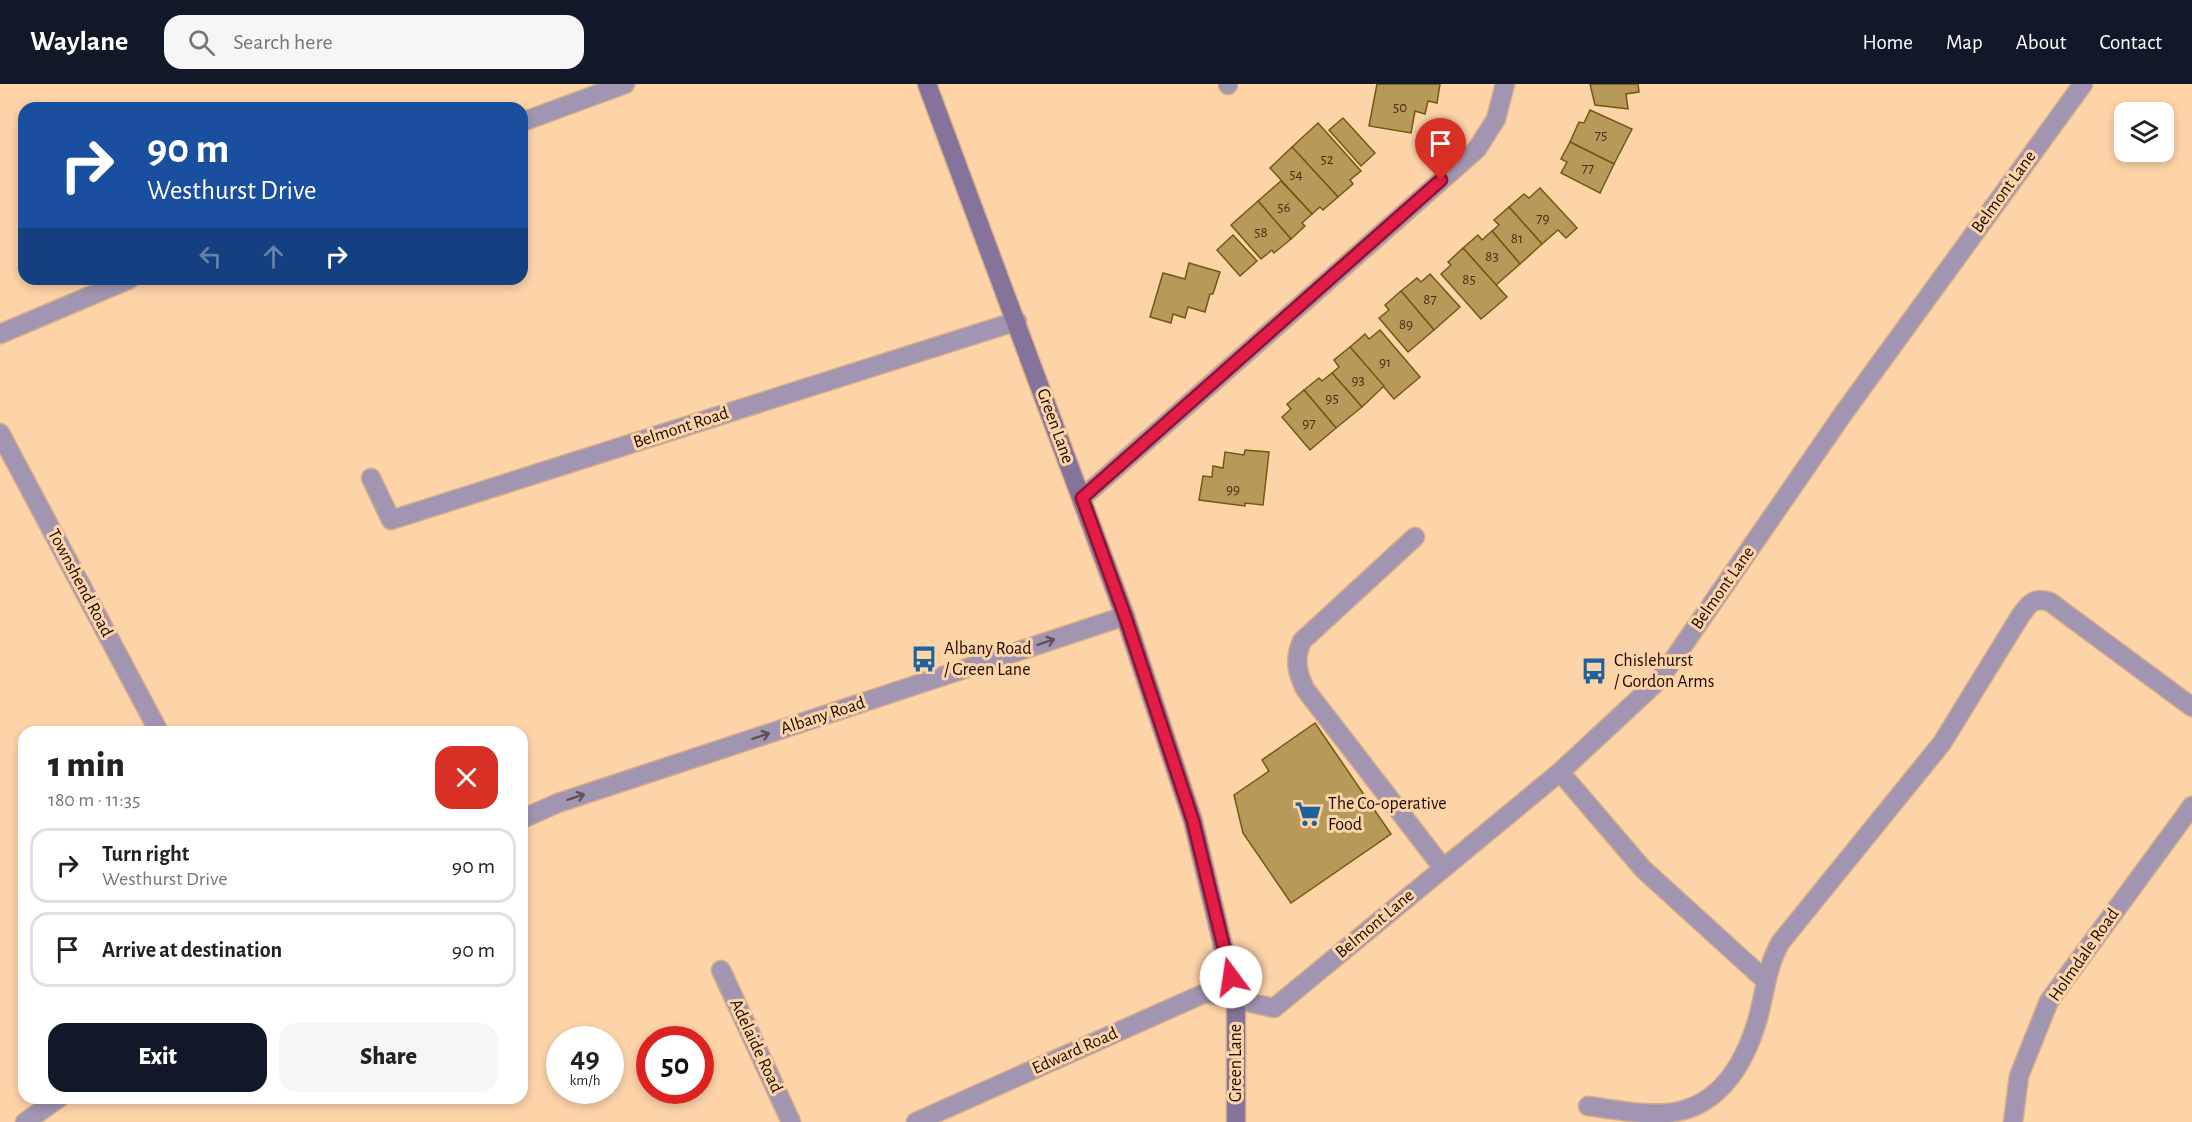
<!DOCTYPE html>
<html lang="en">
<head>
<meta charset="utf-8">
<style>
  :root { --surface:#fff; --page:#f6f6f6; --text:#222; --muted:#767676; --line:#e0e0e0; --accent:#111827 }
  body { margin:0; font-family:"Alegreya Sans",sans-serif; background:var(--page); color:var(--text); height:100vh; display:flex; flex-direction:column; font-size:22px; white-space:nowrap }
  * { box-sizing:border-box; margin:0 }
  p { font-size:20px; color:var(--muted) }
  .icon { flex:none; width:33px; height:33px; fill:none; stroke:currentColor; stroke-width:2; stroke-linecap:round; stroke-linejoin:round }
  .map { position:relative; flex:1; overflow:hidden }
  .drawer { position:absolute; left:18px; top:642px; width:510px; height:378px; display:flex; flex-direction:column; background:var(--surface); border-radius:18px; box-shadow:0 3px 9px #0003 }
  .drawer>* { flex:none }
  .guide { position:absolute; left:18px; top:18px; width:510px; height:183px; border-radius:18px; box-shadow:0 3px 9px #0003; background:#1a4fa0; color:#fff; overflow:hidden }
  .controls { position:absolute; left:2114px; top:18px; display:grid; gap:12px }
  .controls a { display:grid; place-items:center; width:60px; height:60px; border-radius:12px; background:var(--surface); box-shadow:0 3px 9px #0003; font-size:30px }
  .speed { position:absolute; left:546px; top:942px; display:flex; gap:12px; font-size:30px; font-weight:700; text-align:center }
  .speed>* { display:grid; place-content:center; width:78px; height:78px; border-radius:50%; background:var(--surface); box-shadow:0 3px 9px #0003; line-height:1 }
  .speed small { font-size:15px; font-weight:400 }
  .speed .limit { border:9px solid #d22; background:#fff; color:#111 }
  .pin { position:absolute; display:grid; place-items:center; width:51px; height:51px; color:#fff; margin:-62px -26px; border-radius:50% 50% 50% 0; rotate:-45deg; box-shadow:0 0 6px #0007 }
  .pin .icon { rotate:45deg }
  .me { position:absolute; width:66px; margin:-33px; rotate:346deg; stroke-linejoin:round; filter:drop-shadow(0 0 4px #0008) }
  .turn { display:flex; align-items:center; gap:21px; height:126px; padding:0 30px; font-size:27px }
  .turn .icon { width:78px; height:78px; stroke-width:2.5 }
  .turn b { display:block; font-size:42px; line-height:51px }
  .lanes { display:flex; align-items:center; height:57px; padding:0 30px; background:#0003; justify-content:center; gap:30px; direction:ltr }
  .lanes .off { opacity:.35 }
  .round { display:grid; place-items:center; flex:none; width:63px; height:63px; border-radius:18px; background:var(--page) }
  .summary { display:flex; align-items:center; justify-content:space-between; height:102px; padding:0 30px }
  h1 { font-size:36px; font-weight:800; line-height:45px }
  .cta { display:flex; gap:12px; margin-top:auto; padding:12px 30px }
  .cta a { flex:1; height:69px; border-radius:18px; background:var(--accent); color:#fff; font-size:24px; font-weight:800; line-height:69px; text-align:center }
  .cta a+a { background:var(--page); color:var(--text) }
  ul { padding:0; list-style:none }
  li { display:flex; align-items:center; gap:18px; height:75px; margin:0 12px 9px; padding:0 18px; border:3px solid var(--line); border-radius:18px }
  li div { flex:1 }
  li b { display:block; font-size:22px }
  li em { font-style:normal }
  header { display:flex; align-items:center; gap:36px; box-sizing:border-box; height:84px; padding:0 30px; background:var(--accent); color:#fff }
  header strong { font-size:28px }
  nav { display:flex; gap:33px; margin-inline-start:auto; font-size:21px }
  .search { width:420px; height:54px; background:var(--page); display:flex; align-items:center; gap:15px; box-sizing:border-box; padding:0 21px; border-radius:18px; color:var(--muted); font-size:22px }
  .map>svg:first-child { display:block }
</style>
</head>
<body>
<header>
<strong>Waylane</strong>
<div class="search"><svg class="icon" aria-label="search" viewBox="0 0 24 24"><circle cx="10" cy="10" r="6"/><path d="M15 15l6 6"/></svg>Search here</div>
<nav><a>Home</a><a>Map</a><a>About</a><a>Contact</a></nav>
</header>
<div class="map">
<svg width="2192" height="1038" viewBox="0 0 2192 1038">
  <rect width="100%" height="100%" fill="#fdd3a8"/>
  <!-- building -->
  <g fill="#b79a59" stroke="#735910" stroke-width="1.5">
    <path d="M1377,0H1440L1437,19L1428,17L1425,30L1415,27L1411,49L1369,42Z"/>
    <path d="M1590,0H1638L1639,8L1626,10L1628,25L1595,21Z"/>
    <path d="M1590,26L1632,45L1614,80L1570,58L1579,38L1584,39Z"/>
    <path d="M1343,34L1375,69L1361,82L1329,46Z"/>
    <path d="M1318,39L1361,87L1350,96L1353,100L1338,113L1292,63Z"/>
    <path d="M1570,58L1614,80L1600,109L1561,89L1567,78L1561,75Z"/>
    <path d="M1292,63L1338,113L1323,126L1320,123L1312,130L1270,84Z"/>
    <path d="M1281,97L1312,130L1302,139L1305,142L1291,155L1258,117Z"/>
    <path d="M1540,104L1577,144L1566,154L1558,146L1542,160L1509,123L1524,110L1529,114Z"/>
    <path d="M1258,117L1291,155L1274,169L1272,166L1261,175L1231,141Z"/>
    <path d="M1509,123L1542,160L1520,180L1492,147L1499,141L1494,136Z"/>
    <path d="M1492,147L1520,180L1496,201L1463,164L1478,151L1482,156Z"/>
    <path d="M1233,151L1257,177L1240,192L1217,166Z"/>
    <path d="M1463,164L1507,213L1481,235L1441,190L1451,181L1448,178Z"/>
    <path d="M1189,179L1220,188L1213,210H1210L1205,228L1188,223L1185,234L1173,230L1171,239L1150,233L1163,189L1185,195Z"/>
    <path d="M1430,190L1460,223L1434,246L1401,207L1417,194L1421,198Z"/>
    <path d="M1401,207L1434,246L1408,268L1379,234L1389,226L1385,221Z"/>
    <path d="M1380,246L1420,293L1394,315L1350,263L1365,250L1369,255Z"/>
    <path d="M1350,263L1384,302L1362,323L1332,289L1339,283L1334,276Z"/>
    <path d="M1332,289L1362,323L1336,344L1304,306L1319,294L1322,297Z"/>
    <path d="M1304,306L1336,344L1310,366L1282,333L1291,325L1287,320Z"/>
    <path d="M1245,366L1269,368L1263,421L1245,419V422L1199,416L1203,392L1212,393L1213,382L1223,384L1225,368L1244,371Z"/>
    <path d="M1315,639L1391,750L1291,819L1243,749L1234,711L1269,687L1262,676Z"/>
  </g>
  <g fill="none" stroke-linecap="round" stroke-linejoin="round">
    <!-- service casing -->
    <g stroke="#d5af8a" stroke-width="21">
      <g id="service">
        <path d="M1228,0V1"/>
        <path d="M1415,453L1302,557C1294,575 1297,588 1305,605L1443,784"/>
        <path d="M1560,688L1643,785L1765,896"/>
        <path d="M1588,1022C1612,1025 1651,1033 1675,1028C1722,1020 1746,976 1758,934C1765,908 1767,883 1780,859L1942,659L2019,534C2028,521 2033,512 2050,518L2192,623"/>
      </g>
    </g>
    <!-- minor casing -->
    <g stroke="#d5af8a" stroke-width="21">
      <g id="minor">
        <path d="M522,38L625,0"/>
        <path d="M0,250L130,195"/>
        <path d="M0,349L159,648"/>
        <path d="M371,394L391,436L1017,237"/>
        <path d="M1082,414L1477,65L1496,35L1505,0"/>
        <path d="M721,886L791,1038"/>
        <path d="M916,1038L1205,909L1274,924L1560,688L1660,595L1843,330L2083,0"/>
        <path d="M2013,1038L2019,992L2049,917L2192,722"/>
      </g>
    </g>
    <!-- tertiary casing -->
    <g stroke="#d5af8a" stroke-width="21">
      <g id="tertiary">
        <path d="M522,735L558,719L1125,532"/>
        <path d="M25,1038L59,1014"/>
      </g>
    </g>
    <!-- secondary casing -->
    <g stroke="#d5af8a" stroke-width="21">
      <path id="secondary" d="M927,0L1125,532L1193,737L1236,916V1038"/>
    </g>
    <!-- service -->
    <use href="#service" stroke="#a295b1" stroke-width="18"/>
    <!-- minor -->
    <use href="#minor" stroke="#a295b1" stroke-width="18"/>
    <!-- tertiary -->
    <use href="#tertiary" stroke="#a295b1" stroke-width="18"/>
    <!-- secondary -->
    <use href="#secondary" stroke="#86739b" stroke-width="18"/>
  </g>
  <!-- one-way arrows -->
  <defs><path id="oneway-shaft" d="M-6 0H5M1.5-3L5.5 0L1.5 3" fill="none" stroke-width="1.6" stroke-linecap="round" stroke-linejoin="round" transform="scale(1.5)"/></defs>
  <g stroke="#605058">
    <use href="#oneway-shaft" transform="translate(1046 558) rotate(-18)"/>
    <use href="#oneway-shaft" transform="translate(761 652) rotate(-18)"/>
    <use href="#oneway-shaft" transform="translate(576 713) rotate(-18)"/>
  </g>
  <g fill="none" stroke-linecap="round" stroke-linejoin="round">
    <!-- route casing -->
    <g stroke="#92132f" stroke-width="15">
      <path id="route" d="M1231,893L1193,737L1125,532L1082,414L1441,96"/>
    </g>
    <!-- route -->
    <use href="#route" stroke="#e11d48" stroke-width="10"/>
  </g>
  <!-- icons -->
  <defs>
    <g id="bus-bare" transform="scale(2.07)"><path d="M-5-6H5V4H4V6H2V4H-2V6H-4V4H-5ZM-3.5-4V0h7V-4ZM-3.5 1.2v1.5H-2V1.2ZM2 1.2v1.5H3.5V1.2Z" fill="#1f6297" stroke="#fdd3a8" stroke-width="2.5" paint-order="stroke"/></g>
    <g id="supermarket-bare" transform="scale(2.07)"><path d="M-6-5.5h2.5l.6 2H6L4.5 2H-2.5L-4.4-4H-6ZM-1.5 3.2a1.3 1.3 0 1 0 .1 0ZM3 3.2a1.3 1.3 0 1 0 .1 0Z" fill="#1f6297" stroke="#fdd3a8" stroke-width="2.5" paint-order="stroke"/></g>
  </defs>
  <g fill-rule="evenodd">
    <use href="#bus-bare" x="924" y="575"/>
    <use href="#bus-bare" x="1594" y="587"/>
    <use href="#supermarket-bare" x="1308" y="730"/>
  </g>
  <g text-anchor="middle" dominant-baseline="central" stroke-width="6" stroke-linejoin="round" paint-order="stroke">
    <!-- number labels -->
    <g font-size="15" fill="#442f16">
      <text x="1400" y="23">50</text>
      <text x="1601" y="51">75</text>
      <text x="1327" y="75">52</text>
      <text x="1588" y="84">77</text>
      <text x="1296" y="90">54</text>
      <text x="1284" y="123">56</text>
      <text x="1543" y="134">79</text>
      <text x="1261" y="148">58</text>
      <text x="1517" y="154">81</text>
      <text x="1492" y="172">83</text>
      <text x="1469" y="195">85</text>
      <text x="1430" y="215">87</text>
      <text x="1406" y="240">89</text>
      <text x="1385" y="278">91</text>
      <text x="1358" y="296">93</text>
      <text x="1332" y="314">95</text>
      <text x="1309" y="339">97</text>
      <text x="1233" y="405">99</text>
    </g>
    <!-- street labels -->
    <g font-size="18" fill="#1d0b00" stroke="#fdd3a8">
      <text transform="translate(2004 108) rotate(-54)">Belmont Lane</text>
      <text transform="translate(1055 342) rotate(70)">Green Lane</text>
      <text transform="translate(681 344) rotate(-18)">Belmont Road</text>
      <text transform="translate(80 499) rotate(62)">Townshend Road</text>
      <text transform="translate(1723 504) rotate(-55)">Belmont Lane</text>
      <text transform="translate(823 632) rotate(-18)">Albany Road</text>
      <text transform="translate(1375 840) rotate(-40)">Belmont Lane</text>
      <text transform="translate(2084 871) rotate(-55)">Holmdale Road</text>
      <text transform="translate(756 962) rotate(65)">Adelaide Road</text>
      <text transform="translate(1075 967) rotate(-24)">Edward Road</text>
      <text transform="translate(1236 979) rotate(-90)">Green Lane</text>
    </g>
    <!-- poi labels -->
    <g font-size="18" fill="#1d0b00" stroke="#fdd3a8" text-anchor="start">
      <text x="944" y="565">Albany Road<tspan x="944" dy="21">/ Green Lane</tspan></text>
      <text x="1614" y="577">Chislehurst<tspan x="1614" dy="21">/ Gordon Arms</tspan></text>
      <text x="1328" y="720">The Co-operative<tspan x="1328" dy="21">Food</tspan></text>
    </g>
  </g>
</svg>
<div class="controls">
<a><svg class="icon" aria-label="layers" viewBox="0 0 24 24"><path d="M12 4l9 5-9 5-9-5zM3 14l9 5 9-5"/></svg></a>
</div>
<div class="speed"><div>49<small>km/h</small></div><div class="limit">50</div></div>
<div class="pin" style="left:1441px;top:96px;background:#d93025"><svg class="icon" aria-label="arrive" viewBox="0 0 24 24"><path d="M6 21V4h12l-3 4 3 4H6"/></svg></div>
<svg class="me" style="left:1231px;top:893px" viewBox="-20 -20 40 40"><circle r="19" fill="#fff"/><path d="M0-13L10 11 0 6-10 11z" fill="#e11d48"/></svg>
<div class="guide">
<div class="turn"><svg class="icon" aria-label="right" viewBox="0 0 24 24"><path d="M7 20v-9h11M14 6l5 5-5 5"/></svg><div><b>90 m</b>Westhurst Drive</div></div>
<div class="lanes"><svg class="icon off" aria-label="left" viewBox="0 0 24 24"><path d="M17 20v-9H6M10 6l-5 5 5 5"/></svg><svg class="icon off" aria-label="ahead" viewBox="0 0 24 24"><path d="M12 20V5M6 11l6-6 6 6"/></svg><svg class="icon" aria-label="right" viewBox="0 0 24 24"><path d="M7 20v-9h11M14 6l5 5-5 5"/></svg></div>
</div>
<section class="drawer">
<div class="summary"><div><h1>1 min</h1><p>180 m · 11:35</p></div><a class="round" style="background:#d93025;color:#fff"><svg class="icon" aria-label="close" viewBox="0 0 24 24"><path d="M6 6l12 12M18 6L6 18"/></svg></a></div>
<ul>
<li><svg class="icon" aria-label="right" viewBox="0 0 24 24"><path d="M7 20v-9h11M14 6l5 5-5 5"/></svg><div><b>Turn right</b><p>Westhurst Drive</p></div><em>90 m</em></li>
<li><svg class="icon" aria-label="arrive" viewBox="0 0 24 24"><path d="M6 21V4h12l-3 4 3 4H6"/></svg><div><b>Arrive at destination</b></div><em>90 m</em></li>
</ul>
<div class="cta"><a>Exit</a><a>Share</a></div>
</section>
</div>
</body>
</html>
